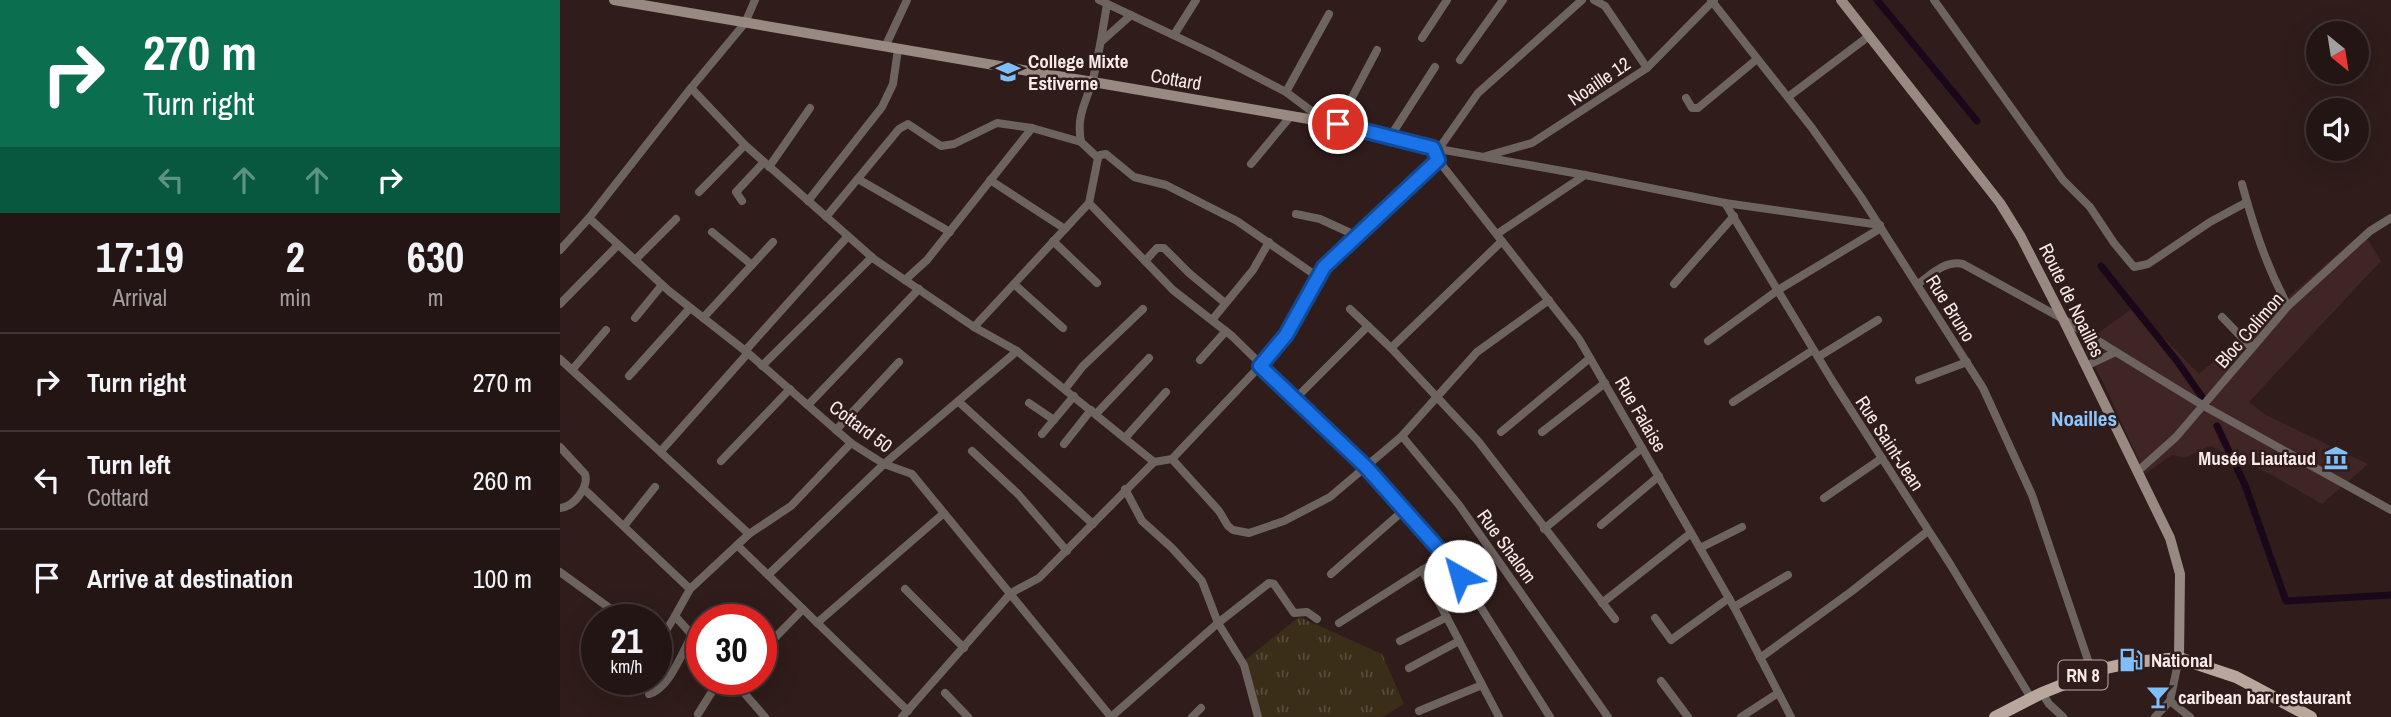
<!DOCTYPE html>
<html lang="en">
<head>
<meta charset="utf-8">
<style>
  :root { --surface:#231514; --page:#2b1e1d; --text:#f1f3f6; --muted:#a39fa0; --line:#403434 }
  body { margin:0; font-family:"Archivo Narrow",sans-serif; background:var(--page); color:var(--text); height:100vh; display:flex; flex-direction:column; font-size:26px; white-space:nowrap }
  * { box-sizing:border-box; margin:0 }
  p { font-size:23px; color:var(--muted) }
  .icon { flex:none; width:38px; height:38px; fill:none; stroke:currentColor; stroke-width:2; stroke-linecap:round; stroke-linejoin:round }
  .map { position:relative; flex:1; overflow:hidden }
  .panel { display:flex; flex-direction:column; background:var(--surface); width:560px }
  .panel>* { flex:none }
  .top-card { background:#0b6e4f; color:#fff; overflow:hidden }
  .needle { width:46px; rotate:150deg }
  .controls { position:absolute; left:1746px; top:21px; display:grid; gap:14px }
  .controls a { display:grid; place-items:center; width:63px; height:63px; border-radius:50%; background:var(--surface); box-shadow:0 7px 28px #0002,0 0 0 2px var(--line); font-size:35px }
  .speed { position:absolute; left:21px; top:604px; display:flex; gap:14px; font-size:35px; font-weight:700; text-align:center }
  .speed>* { display:grid; place-content:center; width:91px; height:91px; border-radius:50%; background:var(--surface); box-shadow:0 7px 28px #0002,0 0 0 2px var(--line); line-height:1 }
  .speed small { font-size:18px; font-weight:400 }
  .speed .limit { border:10px solid #d22; background:#fff; color:#111 }
  .pin { position:absolute; display:grid; place-items:center; width:60px; height:60px; color:#fff; margin:-30px; border:4px solid #fff; border-radius:50%; box-shadow:0 2px 7px #0007 }
  .me { position:absolute; width:77px; margin:-38px; rotate:322deg; stroke-linejoin:round; filter:drop-shadow(0 0 5px #0008) }
  .turn { display:flex; align-items:center; gap:24px; height:147px; padding:0 28px; font-size:32px }
  .turn .icon { width:91px; height:91px; stroke-width:2.5 }
  .turn b { display:block; font-size:49px; line-height:60px }
  .lanes { display:flex; align-items:center; height:66px; padding:0 28px; background:#0003; justify-content:center; gap:35px; direction:ltr }
  .lanes .off { opacity:.35 }
  .eta { display:flex; justify-content:space-evenly; align-items:center; height:119px; text-align:center }
  .eta b { font-size:42px; font-weight:700; line-height:49px }
  ul { padding:0; list-style:none }
  li { display:flex; align-items:center; gap:21px; height:98px; padding:0 28px; border-top:2px solid var(--line) }
  li div { flex:1 }
  li b { display:block; font-size:26px }
  li em { font-style:normal }
  main { display:flex; flex:1; min-height:0 }
  .map>svg:first-child { display:block }
</style>
</head>
<body>
<main>
<section class="panel">
<div class="top-card">
<div class="turn"><svg class="icon" aria-label="right" viewBox="0 0 24 24"><path d="M7 20v-9h11M14 6l5 5-5 5"/></svg><div><b>270 m</b>Turn right</div></div>
<div class="lanes"><svg class="icon off" aria-label="left" viewBox="0 0 24 24"><path d="M17 20v-9H6M10 6l-5 5 5 5"/></svg><svg class="icon off" aria-label="ahead" viewBox="0 0 24 24"><path d="M12 20V5M6 11l6-6 6 6"/></svg><svg class="icon off" aria-label="ahead" viewBox="0 0 24 24"><path d="M12 20V5M6 11l6-6 6 6"/></svg><svg class="icon" aria-label="right" viewBox="0 0 24 24"><path d="M7 20v-9h11M14 6l5 5-5 5"/></svg></div>
</div>
<div class="eta">
<div><b>17:19</b><p>Arrival</p></div>
<div><b>2</b><p>min</p></div>
<div><b>630</b><p>m</p></div>
</div>
<ul>
<li><svg class="icon" aria-label="right" viewBox="0 0 24 24"><path d="M7 20v-9h11M14 6l5 5-5 5"/></svg><div><b>Turn right</b></div><em>270 m</em></li>
<li><svg class="icon" aria-label="left" viewBox="0 0 24 24"><path d="M17 20v-9H6M10 6l-5 5 5 5"/></svg><div><b>Turn left</b><p>Cottard</p></div><em>260 m</em></li>
<li><svg class="icon" aria-label="arrive" viewBox="0 0 24 24"><path d="M6 21V4h12l-3 4 3 4H6"/></svg><div><b>Arrive at destination</b></div><em>100 m</em></li>
</ul>
</section>
<div class="map">
<svg width="1831" height="717" viewBox="0 0 1831 717">
  <defs>
    <pattern id="grass-tufts" width="24" height="20" patternUnits="userSpaceOnUse" patternTransform="scale(1.75)"><rect width="24" height="20" fill="#3b2e19"/><path d="M3 7l-1-3M5 7V3M7 7l1-3M15 17l-1-3M17 17v-4M19 17l1-3" fill="none" stroke="#584c3a"/></pattern>
  </defs>
  <rect width="100%" height="100%" fill="#2f1c1b"/>
  <!-- built -->
  <path fill="#3f2524" d="M1803,232L1821,261L1689,402L1706,415L1808,464L1762,504L1710,474L1650,446L1625,458L1612,455L1585,474L1543,382L1526,352L1534,336L1574,307L1639,374Z"/>
  <!-- grass -->
  <path fill="url(#grass-tufts)" d="M739,617L822,654L844,704L822,717H702L685,660Z"/>
  <g fill="none" stroke-linecap="round" stroke-linejoin="round">
    <!-- canal -->
    <g stroke="#1b071a" stroke-width="7">
      <path d="M1317,0L1417,121"/>
      <path d="M1541,266L1617,361L1647,404"/>
      <path d="M1657,426L1685,485L1726,601L1831,595"/>
    </g>
    <!-- street -->
    <g stroke="#6d6460" stroke-width="8">
      <path d="M539,0L651,53L726,92L766,122"/>
      <path d="M1034,0L1045,6L1087,68"/>
      <path d="M1151,0L1252,128L1301,197L1423,388L1472,495L1532,672"/>
      <path d="M1374,0L1503,180L1530,207L1554,243L1574,267L1588,264L1650,222L1687,202"/>
      <path d="M614,35L636,0"/>
      <path d="M862,38L887,0"/>
      <path d="M542,41L571,15"/>
      <path d="M325,47L347,0"/>
      <path d="M900,60L943,0"/>
      <path d="M131,88L185,145L314,259L414,327L457,351L594,462"/>
      <path d="M726,92L769,14"/>
      <path d="M1228,97L1309,36"/>
      <path d="M1126,98L1132,108H1138L1197,59"/>
      <path d="M778,124L817,50"/>
      <path d="M830,137L875,67"/>
      <path d="M873,148L878,160L1019,339L1174,607L1231,717"/>
      <path d="M873,148L1025,175L1165,203L1320,225"/>
      <path d="M878,150L918,93L1022,0"/>
      <path d="M926,156L972,143L1087,68L1154,0"/>
      <path d="M538,158L521,142C516,115 526,103 533,79C539,54 543,29 547,4"/>
      <path d="M691,164L730,117"/>
      <path d="M209,167L250,108"/>
      <path d="M298,179L390,232"/>
      <path d="M430,180L505,229"/>
      <path d="M1682,184C1694,227 1706,266 1728,306"/>
      <path d="M139,192L185,145"/>
      <path d="M182,201L176,192L204,162"/>
      <path d="M248,201L322,107L333,84L338,49"/>
      <path d="M529,203L538,158L540,155L546,154L574,177L606,185L677,221L758,277"/>
      <path d="M1165,203L1273,382L1390,564L1471,698"/>
      <path d="M736,214L760,219L797,236"/>
      <path d="M266,217L339,129L348,124L381,146L394,144L437,123L472,128L521,142"/>
      <path d="M29,218L109,291L188,353L291,443L324,464L352,474L551,717"/>
      <path d="M152,232L192,265"/>
      <path d="M937,234L1025,175"/>
      <path d="M493,241L537,283"/>
      <path d="M0,250L29,218L131,88L185,23L195,0"/>
      <path d="M75,260L116,219"/>
      <path d="M585,261L597,248H604L629,273L665,303"/>
      <path d="M345,280L367,260L472,128"/>
      <path d="M454,284L503,328"/>
      <path d="M1114,284L1174,216"/>
      <path d="M1358,284C1372,274 1385,260 1403,264L1503,319L1556,352"/>
      <path d="M0,304L58,245"/>
      <path d="M790,309L831,348L942,241"/>
      <path d="M1662,317L1692,348"/>
      <path d="M75,318L102,285"/>
      <path d="M143,318L213,242"/>
      <path d="M652,320L693,270L709,242"/>
      <path d="M414,327L529,203L613,290L672,336L806,467L886,557L913,595L990,717"/>
      <path d="M1148,341L1218,290L1321,228"/>
      <path d="M831,348L918,441L1055,619"/>
      <path d="M185,351L288,236"/>
      <path d="M1258,357L1318,320"/>
      <path d="M0,359L189,534"/>
      <path d="M640,360L666,331"/>
      <path d="M202,366L312,257"/>
      <path d="M1526,366L1556,352L1644,406L1831,510"/>
      <path d="M12,370L46,330"/>
      <path d="M69,376L130,308"/>
      <path d="M1359,380L1407,362"/>
      <path d="M505,389L523,366L583,309"/>
      <path d="M736,398L808,326"/>
      <path d="M399,402L533,524"/>
      <path d="M1173,402L1253,350"/>
      <path d="M469,403L494,420"/>
      <path d="M248,405L359,289"/>
      <path d="M536,414L589,358"/>
      <path d="M276,430L339,362"/>
      <path d="M941,432L1030,358"/>
      <path d="M982,432L1045,383"/>
      <path d="M482,434L514,396"/>
      <path d="M842,436L917,352L989,300"/>
      <path d="M565,438L606,392"/>
      <path d="M504,444L531,410"/>
      <path d="M0,447L25,474C29,487 14,507 0,508"/>
      <path d="M101,451L188,353"/>
      <path d="M412,451L458,494L507,551"/>
      <path d="M612,459L659,511L668,526L673,530L689,533L724,521L770,497L842,436L899,505L1048,717"/>
      <path d="M161,461L230,389"/>
      <path d="M1578,471L1616,437L1728,306L1810,231L1831,218"/>
      <path d="M24,489L130,589"/>
      <path d="M565,489L582,521L612,548L642,581L658,623L684,665L698,717"/>
      <path d="M1264,498L1322,458"/>
      <path d="M1041,525L1099,476"/>
      <path d="M64,526L95,487"/>
      <path d="M984,529L1082,448"/>
      <path d="M177,545L348,711"/>
      <path d="M1140,548L1182,527"/>
      <path d="M886,557L862,570L939,717"/>
      <path d="M0,572L66,620"/>
      <path d="M771,574L844,510"/>
      <path d="M208,575L324,464L457,351"/>
      <path d="M345,589L404,648"/>
      <path d="M1042,603L1131,533"/>
      <path d="M1174,607L1228,575"/>
      <path d="M1095,618L1111,640L1169,598"/>
      <path d="M257,623L384,513"/>
      <path d="M779,623L862,570"/>
      <path d="M96,639L102,637L115,616"/>
      <path d="M840,641L887,617"/>
      <path d="M142,646L115,616L130,589L189,534L231,506L291,443"/>
      <path d="M201,652L243,609"/>
      <path d="M1200,658L1292,591L1368,531"/>
      <path d="M849,668L899,641"/>
      <path d="M172,679L205,717"/>
      <path d="M1101,681L1128,717"/>
      <path d="M385,693L408,717"/>
      <path d="M1482,693L1489,704L1503,717"/>
      <path d="M89,694C109,689 122,653 132,635"/>
      <path d="M1610,701L1619,658"/>
      <path d="M1610,701L1630,717"/>
      <path d="M859,711L922,685"/>
      <path d="M138,714L160,679"/>
      <path d="M342,717L451,593L479,578L594,462L612,459L700,366L726,335L764,267L878,160"/>
      <path d="M551,717L658,623L709,583L714,584L734,613L747,612L757,619"/>
      <path d="M632,717L641,708"/>
      <path d="M1181,717L1218,693"/>
      <path d="M1595,717L1610,701"/>
    </g>
    <!-- secondary -->
    <g stroke="#988a83" stroke-width="10">
      <path d="M54,0L778,124L873,148"/>
      <path d="M1281,0L1440,203L1461,237L1503,319L1610,538L1620,574L1619,658"/>
    </g>
    <!-- primary -->
    <path stroke="#b9a79e" stroke-width="12" d="M1435,717L1482,693L1542,669L1574,662L1619,658L1676,677L1751,717"/>
  </g>
  <g fill="none" stroke-linecap="round" stroke-linejoin="round">
    <!-- route casing -->
    <g stroke="#114b97" stroke-width="18">
      <path id="route" d="M778,124L873,148L878,160L764,267L726,335L700,366L806,467L886,557L900,576"/>
    </g>
    <!-- route -->
    <use href="#route" stroke="#1a73e8" stroke-width="12"/>
  </g>
  <!-- icons -->
  <defs>
    <g id="school-bare" transform="scale(1.89)"><path d="M0-5L7-2L0 1L-7-2ZM-4 1L0 2.5L4 1V4Q0 6-4 4Z" fill="#7ebef9" stroke="#2f1c1b" stroke-width="2.5" paint-order="stroke"/></g>
    <g id="museum-bare" transform="scale(1.89)"><path d="M0-6L6-3V-2H-6V-3ZM-5-1h2V3h-2ZM-1-1h2V3h-2ZM3-1h2V3H3ZM-6 4H6V6H-6Z" fill="#7ebef9" stroke="#2f1c1b" stroke-width="2.5" paint-order="stroke"/></g>
    <g id="fuel-bare" transform="scale(1.89)"><path d="M-5.5-6h7V0h2V4h1.3V-2.5L3-4.5l.8-.8L6-3V5H2.5V1h-1V6h-7ZM-4.2-4.7v3.2H.2V-4.7Z" fill="#7ebef9" stroke="#2f1c1b" stroke-width="2.5" paint-order="stroke"/></g>
    <g id="bar-bare" transform="scale(1.89)"><path d="M-6-5H6L.8 .8V4.5H3.5V6h-7V4.5H-.8V.8Z" fill="#7ebef9" stroke="#2f1c1b" stroke-width="2.5" paint-order="stroke"/></g>
  </defs>
  <g fill-rule="evenodd">
    <use href="#school-bare" x="448" y="72"/>
    <use href="#museum-bare" x="1776" y="458"/>
    <use href="#fuel-bare" x="1571" y="660"/>
    <use href="#bar-bare" x="1598" y="697"/>
  </g>
  <g text-anchor="middle" dominant-baseline="central" stroke-width="5" stroke-linejoin="round" paint-order="stroke">
    <!-- shield labels -->
    <rect fill="#2f1c1b" stroke="#bcacab" stroke-width="2" x="1498.5" y="660.5" width="49" height="29" rx="5"/>
    <g font-size="18" font-weight="bold" fill="#f8eae9">
      <text x="1523" y="675">RN 8</text>
    </g>
    <!-- poi labels -->
    <g font-size="19" font-weight="bold" fill="#f8eae9" stroke="#2f1c1b" text-anchor="start">
      <text x="468" y="61">College Mixte<tspan x="468" dy="22">Estiverne</tspan></text>
      <text x="1756" y="458" text-anchor="end">Musée Liautaud</text>
      <text x="1591" y="660">National</text>
      <text x="1618" y="697">caribean bar restaurant</text>
    </g>
    <!-- street labels -->
    <g font-size="19" fill="#f8eae9" stroke="#2f1c1b">
      <text transform="translate(616 79) rotate(10)">Cottard</text>
      <text transform="translate(1039 81) rotate(-34)">Noaille 12</text>
      <text transform="translate(1512 300) rotate(64)">Route de Noailles</text>
      <text transform="translate(1391 308) rotate(58)">Rue Bruno</text>
      <text transform="translate(1689 330) rotate(-49)">Bloc Colimon</text>
      <text transform="translate(1081 414) rotate(60)">Rue Falaise</text>
      <text transform="translate(301 426) rotate(37)">Cottard 50</text>
      <text transform="translate(1330 443) rotate(57)">Rue Saint-Jean</text>
      <text transform="translate(947 546) rotate(54)">Rue Shalom</text>
    </g>
    <!-- neighbourhood labels -->
    <g font-size="21" font-weight="bold" fill="#8bc6fe" stroke="#2f1c1b">
      <text x="1524" y="418">Noailles</text>
    </g>
  </g>
</svg>
<div class="controls">
<a><svg class="needle" viewBox="-14 -14 28 28"><path d="M0-13l5 13h-10z" fill="#e53935"/><path d="M0 13l5-13h-10z" fill="#a39fa0"/></svg></a>
<a><svg class="icon" aria-label="sound" viewBox="0 0 24 24"><path d="M4 9h4l5-4v14l-5-4H4zM17 9q2 3 0 6"/></svg></a>
</div>
<div class="speed"><div>21<small>km/h</small></div><div class="limit">30</div></div>
<div class="pin" style="left:778px;top:124px;background:#d93025"><svg class="icon" aria-label="arrive" viewBox="0 0 24 24"><path d="M6 21V4h12l-3 4 3 4H6"/></svg></div>
<svg class="me" style="left:900px;top:576px" viewBox="-20 -20 40 40"><circle r="19" fill="#fff"/><path d="M0-13L10 11 0 6-10 11z" fill="#1a73e8"/></svg>
</div>
</main>
</body>
</html>
